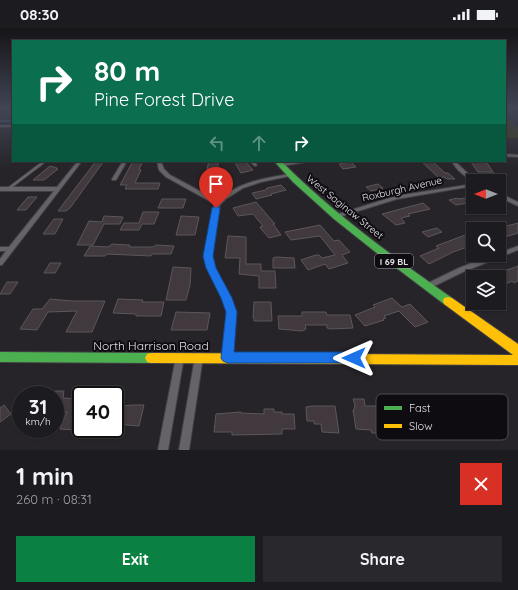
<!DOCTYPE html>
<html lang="en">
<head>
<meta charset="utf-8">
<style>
  :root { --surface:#1c1b1f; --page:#29282c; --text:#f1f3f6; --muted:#a0a1a4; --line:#3a393d; --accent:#0b8043 }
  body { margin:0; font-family:Quicksand,sans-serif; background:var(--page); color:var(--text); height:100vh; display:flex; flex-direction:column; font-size:15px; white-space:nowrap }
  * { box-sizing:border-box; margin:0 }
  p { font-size:13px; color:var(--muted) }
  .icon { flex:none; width:22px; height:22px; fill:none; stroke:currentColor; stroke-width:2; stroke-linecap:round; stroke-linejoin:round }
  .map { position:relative; height:422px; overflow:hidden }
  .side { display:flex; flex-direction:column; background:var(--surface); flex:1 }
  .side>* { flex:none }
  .hud { position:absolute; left:12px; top:12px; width:494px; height:122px; border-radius:0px; box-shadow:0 1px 3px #0004,0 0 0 1px var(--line); background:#0b6e4f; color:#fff; overflow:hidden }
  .needle { width:26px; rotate:270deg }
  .buttons { position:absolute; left:466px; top:146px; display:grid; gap:8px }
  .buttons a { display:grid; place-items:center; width:40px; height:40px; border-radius:0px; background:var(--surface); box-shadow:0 1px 3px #0004,0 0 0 1px var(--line); font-size:20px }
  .speed { position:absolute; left:12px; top:358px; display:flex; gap:8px; font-size:20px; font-weight:700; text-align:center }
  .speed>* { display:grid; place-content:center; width:52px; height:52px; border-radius:50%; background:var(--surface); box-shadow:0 1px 3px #0004,0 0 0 1px var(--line); line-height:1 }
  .speed small { font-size:10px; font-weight:400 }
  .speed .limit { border:2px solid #111; border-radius:6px; background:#fff; color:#111 }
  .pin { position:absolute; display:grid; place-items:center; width:34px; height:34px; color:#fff; margin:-41px -17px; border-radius:50% 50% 50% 0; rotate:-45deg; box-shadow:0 0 4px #0007 }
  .pin .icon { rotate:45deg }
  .me { position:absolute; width:44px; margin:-22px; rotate:270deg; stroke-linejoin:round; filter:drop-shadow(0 0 3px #0008) }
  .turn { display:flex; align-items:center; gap:14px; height:84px; padding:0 16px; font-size:18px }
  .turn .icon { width:52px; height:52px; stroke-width:2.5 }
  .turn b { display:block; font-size:28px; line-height:34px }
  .lanes { display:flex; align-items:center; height:38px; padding:0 16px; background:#0003; justify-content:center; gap:20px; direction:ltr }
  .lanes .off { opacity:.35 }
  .round { display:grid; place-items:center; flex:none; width:42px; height:42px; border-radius:0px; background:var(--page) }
  .head { display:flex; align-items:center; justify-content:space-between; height:68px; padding:0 16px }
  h1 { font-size:24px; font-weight:700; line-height:30px }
  .primary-button { display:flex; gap:8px; margin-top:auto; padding:8px 16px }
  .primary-button a { flex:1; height:46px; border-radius:0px; background:var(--accent); color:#fff; font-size:16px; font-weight:700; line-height:46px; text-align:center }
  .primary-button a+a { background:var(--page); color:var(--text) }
  .status { display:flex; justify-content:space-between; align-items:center; height:28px; padding:0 20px; background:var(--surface); direction:ltr }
  .status svg { height:11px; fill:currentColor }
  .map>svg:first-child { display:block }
</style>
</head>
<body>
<div class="status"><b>08:30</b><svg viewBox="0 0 49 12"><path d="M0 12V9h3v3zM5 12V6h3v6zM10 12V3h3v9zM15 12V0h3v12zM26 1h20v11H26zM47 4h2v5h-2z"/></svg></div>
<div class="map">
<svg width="518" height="422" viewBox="0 0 518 422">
  <rect width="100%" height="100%" fill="#262429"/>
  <!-- green -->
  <path fill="#393919" d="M505,93H511L518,99V110H505Z"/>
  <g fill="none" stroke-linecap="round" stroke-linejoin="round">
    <!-- stream -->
    <path stroke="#446e87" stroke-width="1.5" d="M0,93H13"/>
  </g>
  <!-- building -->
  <g fill="#41393e" stroke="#5b575a">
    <path d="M96,133H104L70,180L66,183H58Z"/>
    <path d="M133,133H143L139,141L141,142L135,155H160L158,161H125L127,157H120Z"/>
    <path d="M209,133H219L217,141H207Z"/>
    <path d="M234,133H245L253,142L241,145Z"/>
    <path d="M421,133H432L445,145H448L455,151H447L444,149L439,150Z"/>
    <path d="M351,134L356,139L343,141L339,136Z"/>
    <path d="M471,134L487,135L499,153H493L484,150L491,144H478Z"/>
    <path d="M50,138L57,140L56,141H58L44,152H33Z"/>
    <path d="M378,156L383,160L371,163L366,159Z"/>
    <path d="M281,157L286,162L271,166L272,167L256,171L252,165L266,162V161L267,160Z"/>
    <path d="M28,169H37L26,182H17Z"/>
    <path d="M457,170L458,171L466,170L473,174L456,177L449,172Z"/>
    <path d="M162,171H186L183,180H158Z"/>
    <path d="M256,174L275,196H273L281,207L269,210L261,201L260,199L263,198L253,186L238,188L233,180Z"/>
    <path d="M423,175L430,181L408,186L410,188L401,190L405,195L396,197L382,186Z"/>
    <path d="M143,184H159L154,196H142L139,202H120L124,195H139Z"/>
    <path d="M104,188L123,189L120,196H104L93,217H77L89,193L102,194Z"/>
    <path d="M181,188L199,189L195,207H176Z"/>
    <path d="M54,191H63L55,206H43Z"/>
    <path d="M518,195V205L499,211V200Z"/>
    <path d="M320,197L334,213L339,212L350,224L342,227L348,235L329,241L325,236L308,242L301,232L316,227H319L322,230L335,227L320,208L291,212L285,204Z"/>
    <path d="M437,200L442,204L428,209L422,204Z"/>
    <path d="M473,204V217L453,224L429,236L420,228L439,220L436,218Z"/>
    <path d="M228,208L246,209V236H261V243H275L276,260H259V248L239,246L240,230H225Z"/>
    <path d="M112,216L127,217H130L129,219H153L156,217L174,218L171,226H152L151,228L107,226L105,228H84L90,218L108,219Z"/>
    <path d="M276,229L294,230L295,240H273V230Z"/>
    <path d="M50,235H61L55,245H44Z"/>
    <path d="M518,238V253L514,255L512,253L499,259V245Z"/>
    <path d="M173,239L191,240L190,257L186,272H166Z"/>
    <path d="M7,254H18L10,266H0Z"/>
    <path d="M392,270L402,279L410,276L428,294L415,299L399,283L384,288L386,290L383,291L384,292L365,298L355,287L375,279L373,277Z"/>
    <path d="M50,271L72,273H105L92,304H66L77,283L48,284L37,302L20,301L33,281H42Z"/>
    <path d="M118,271L143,272L142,274H164L161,288H136V286L113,285Z"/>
    <path d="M254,274H271L272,293H254V290H253Z"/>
    <path d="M176,284L210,285L207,302H171Z"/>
    <path d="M302,284H326L327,287H350L353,300L331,301L327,300V297H305L306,301L302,303L279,301L278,288H302Z"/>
    <path d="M55,363H64L63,370L81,371V391L76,402L60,401L67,384H55Z"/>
    <path d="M353,371H364L365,378H380L386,405H372L371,402L356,401L353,382H354L355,377Z"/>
    <path d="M4,377L11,386L0,394V380Z"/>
    <path d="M134,377H144L139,398L115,396V387L118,378Z"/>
    <path d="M312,378H335L339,405L322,404L321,396H314V393H307L306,379Z"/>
    <path d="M264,381H274V384H282V386H294L295,401H282V406L232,407V404H214L216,386L241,384V385L264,386Z"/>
  </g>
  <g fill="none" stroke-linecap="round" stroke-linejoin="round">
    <!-- lane-far1 casing -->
    <g stroke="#424045" stroke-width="3.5">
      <g id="lane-far1">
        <path d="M0,98H13"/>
        <path d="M40,137L45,133"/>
      </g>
    </g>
    <!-- lane casing -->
    <g stroke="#424045" stroke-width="4">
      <path id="lane" d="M8,161L41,136"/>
    </g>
    <!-- street casing -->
    <g stroke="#424045" stroke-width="2">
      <g id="street">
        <path d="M505,126L518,127V129L505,128Z"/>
        <path d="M78,133H82L2,237H0V231L6,223H0V219H9L54,163H0V159H57Z"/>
        <path d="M123,133H127L116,152H112V151Z"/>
        <path d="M157,133H161L164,141L170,147L218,173C237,154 265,150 290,146L292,147L290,148L261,154L243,160L226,171L220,177L211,228L214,240L231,270L235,283L232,330L231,333L228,334L225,333L224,330L227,283L223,270L208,240L205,228L214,177L215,176L211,174L166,149L159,142Z"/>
        <path d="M249,133H254L257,137L255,138Z"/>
        <path d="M298,133H309L307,134L281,138L279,137L281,136Z"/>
        <path d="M451,133H455L462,140L476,153H473L472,154L458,142Z"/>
        <path d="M473,156V158L397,171L339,189H335L334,188L335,187L396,168Z"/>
        <path d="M499,165L518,174V178L499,169Z"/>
        <path d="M518,218V222L463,244L430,260H426L425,258L426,256L459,240L492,227H499V225Z"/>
        <path d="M180,325L183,326L184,329L168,422H158L176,329L177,326Z"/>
        <path d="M199,325L202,326L203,329L189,422H179L195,329L196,326Z"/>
      </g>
    </g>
    <!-- fast casing -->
    <g stroke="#424045" stroke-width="2">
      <g id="fast">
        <path d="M274,133H281C333,185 392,228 452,270L453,273L452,276L448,277L444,276L378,226L334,191L293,154Z"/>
        <path d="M0,324L151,325L155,326L157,330L155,334L151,335L0,334Z"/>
      </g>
    </g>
    <!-- slow casing -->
    <g stroke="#424045" stroke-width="2">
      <path id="slow" d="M448,269L452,270L518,316V337L151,335L147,334L145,330L147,326L151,325L513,327L444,276L443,273L444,270Z"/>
    </g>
    <!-- lane-far1 -->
    <use href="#lane-far1" stroke="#656368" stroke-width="2"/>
    <!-- lane -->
    <use href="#lane" stroke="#656368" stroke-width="2.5"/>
    <!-- street -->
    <use href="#street" fill="#656368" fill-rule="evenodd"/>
    <!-- fast -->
    <use href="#fast" fill="#4caf50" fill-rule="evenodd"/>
    <!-- slow -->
    <use href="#slow" fill="#ffc107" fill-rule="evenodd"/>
  </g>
  <!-- sky -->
  <linearGradient id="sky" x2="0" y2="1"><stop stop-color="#151417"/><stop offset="0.57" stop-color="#414554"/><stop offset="1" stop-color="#414554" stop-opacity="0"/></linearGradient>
  <rect width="518" height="141" fill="url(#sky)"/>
  <!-- route -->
  <path fill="#1a73e8" stroke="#114b97" d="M216,177L220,180L213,228L216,240L232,270L237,284L234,324H354L358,326L360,330L358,334L354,335H228L223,333L221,330L226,284L221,270L206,240L203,228L212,180Z"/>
  <g text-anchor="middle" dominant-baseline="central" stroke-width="4" stroke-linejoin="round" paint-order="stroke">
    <!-- shield labels -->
    <rect fill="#0e0c10" stroke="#a4a2a8" stroke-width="1" x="375" y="226" width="38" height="14" rx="3"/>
    <g font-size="9" font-weight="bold" fill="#e5e2e9">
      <text x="394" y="233">I 69 BL</text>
    </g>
    <!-- street labels -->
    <g font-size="10" fill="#e5e2e9" stroke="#0e0c10">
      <text transform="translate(402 161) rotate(-13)">Roxburgh Avenue</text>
      <text transform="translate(345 179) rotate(39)">West Saginaw Street</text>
    </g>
    <!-- near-street labels -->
    <g font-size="12" fill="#e5e2e9" stroke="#0e0c10">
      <text x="151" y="317">North Harrison Road</text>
    </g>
  </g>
  <!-- legend -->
  <rect x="376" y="366" width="132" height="46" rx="6" fill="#0e0c10" stroke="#4e4c51" stroke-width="1"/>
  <rect x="384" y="378" width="18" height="4" fill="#4caf50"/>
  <rect x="384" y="396" width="18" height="4" fill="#ffc107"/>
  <g font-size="11" fill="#e5e2e9">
    <text x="409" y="384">Fast</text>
    <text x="409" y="402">Slow</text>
  </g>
</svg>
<div class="buttons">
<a><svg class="needle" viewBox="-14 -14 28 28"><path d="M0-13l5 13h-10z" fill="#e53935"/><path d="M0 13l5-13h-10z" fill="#a0a1a4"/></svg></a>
<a><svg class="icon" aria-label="search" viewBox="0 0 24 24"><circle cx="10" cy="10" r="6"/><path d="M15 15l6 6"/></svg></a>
<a><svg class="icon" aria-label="layers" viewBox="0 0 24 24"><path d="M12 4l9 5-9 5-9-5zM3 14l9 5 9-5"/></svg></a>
</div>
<div class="speed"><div>31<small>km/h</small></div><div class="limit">40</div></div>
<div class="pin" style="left:216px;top:180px;background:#d93025"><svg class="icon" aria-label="arrive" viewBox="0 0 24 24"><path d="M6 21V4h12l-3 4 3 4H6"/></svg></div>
<svg class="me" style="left:354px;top:330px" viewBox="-20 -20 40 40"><path d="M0-17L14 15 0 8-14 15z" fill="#1a73e8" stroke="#fff" stroke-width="4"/></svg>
<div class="hud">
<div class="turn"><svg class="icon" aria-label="right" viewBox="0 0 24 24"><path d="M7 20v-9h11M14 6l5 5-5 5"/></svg><div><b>80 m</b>Pine Forest Drive</div></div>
<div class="lanes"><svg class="icon off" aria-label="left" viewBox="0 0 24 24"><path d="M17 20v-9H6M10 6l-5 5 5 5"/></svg><svg class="icon off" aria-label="ahead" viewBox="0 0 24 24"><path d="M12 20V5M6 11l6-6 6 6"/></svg><svg class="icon" aria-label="right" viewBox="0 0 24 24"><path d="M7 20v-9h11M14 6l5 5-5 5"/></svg></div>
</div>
</div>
<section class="side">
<div class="head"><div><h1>1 min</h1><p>260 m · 08:31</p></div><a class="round" style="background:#d93025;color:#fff"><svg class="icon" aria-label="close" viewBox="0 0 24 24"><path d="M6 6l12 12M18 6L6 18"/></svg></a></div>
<div class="primary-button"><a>Exit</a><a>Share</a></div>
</section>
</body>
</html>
